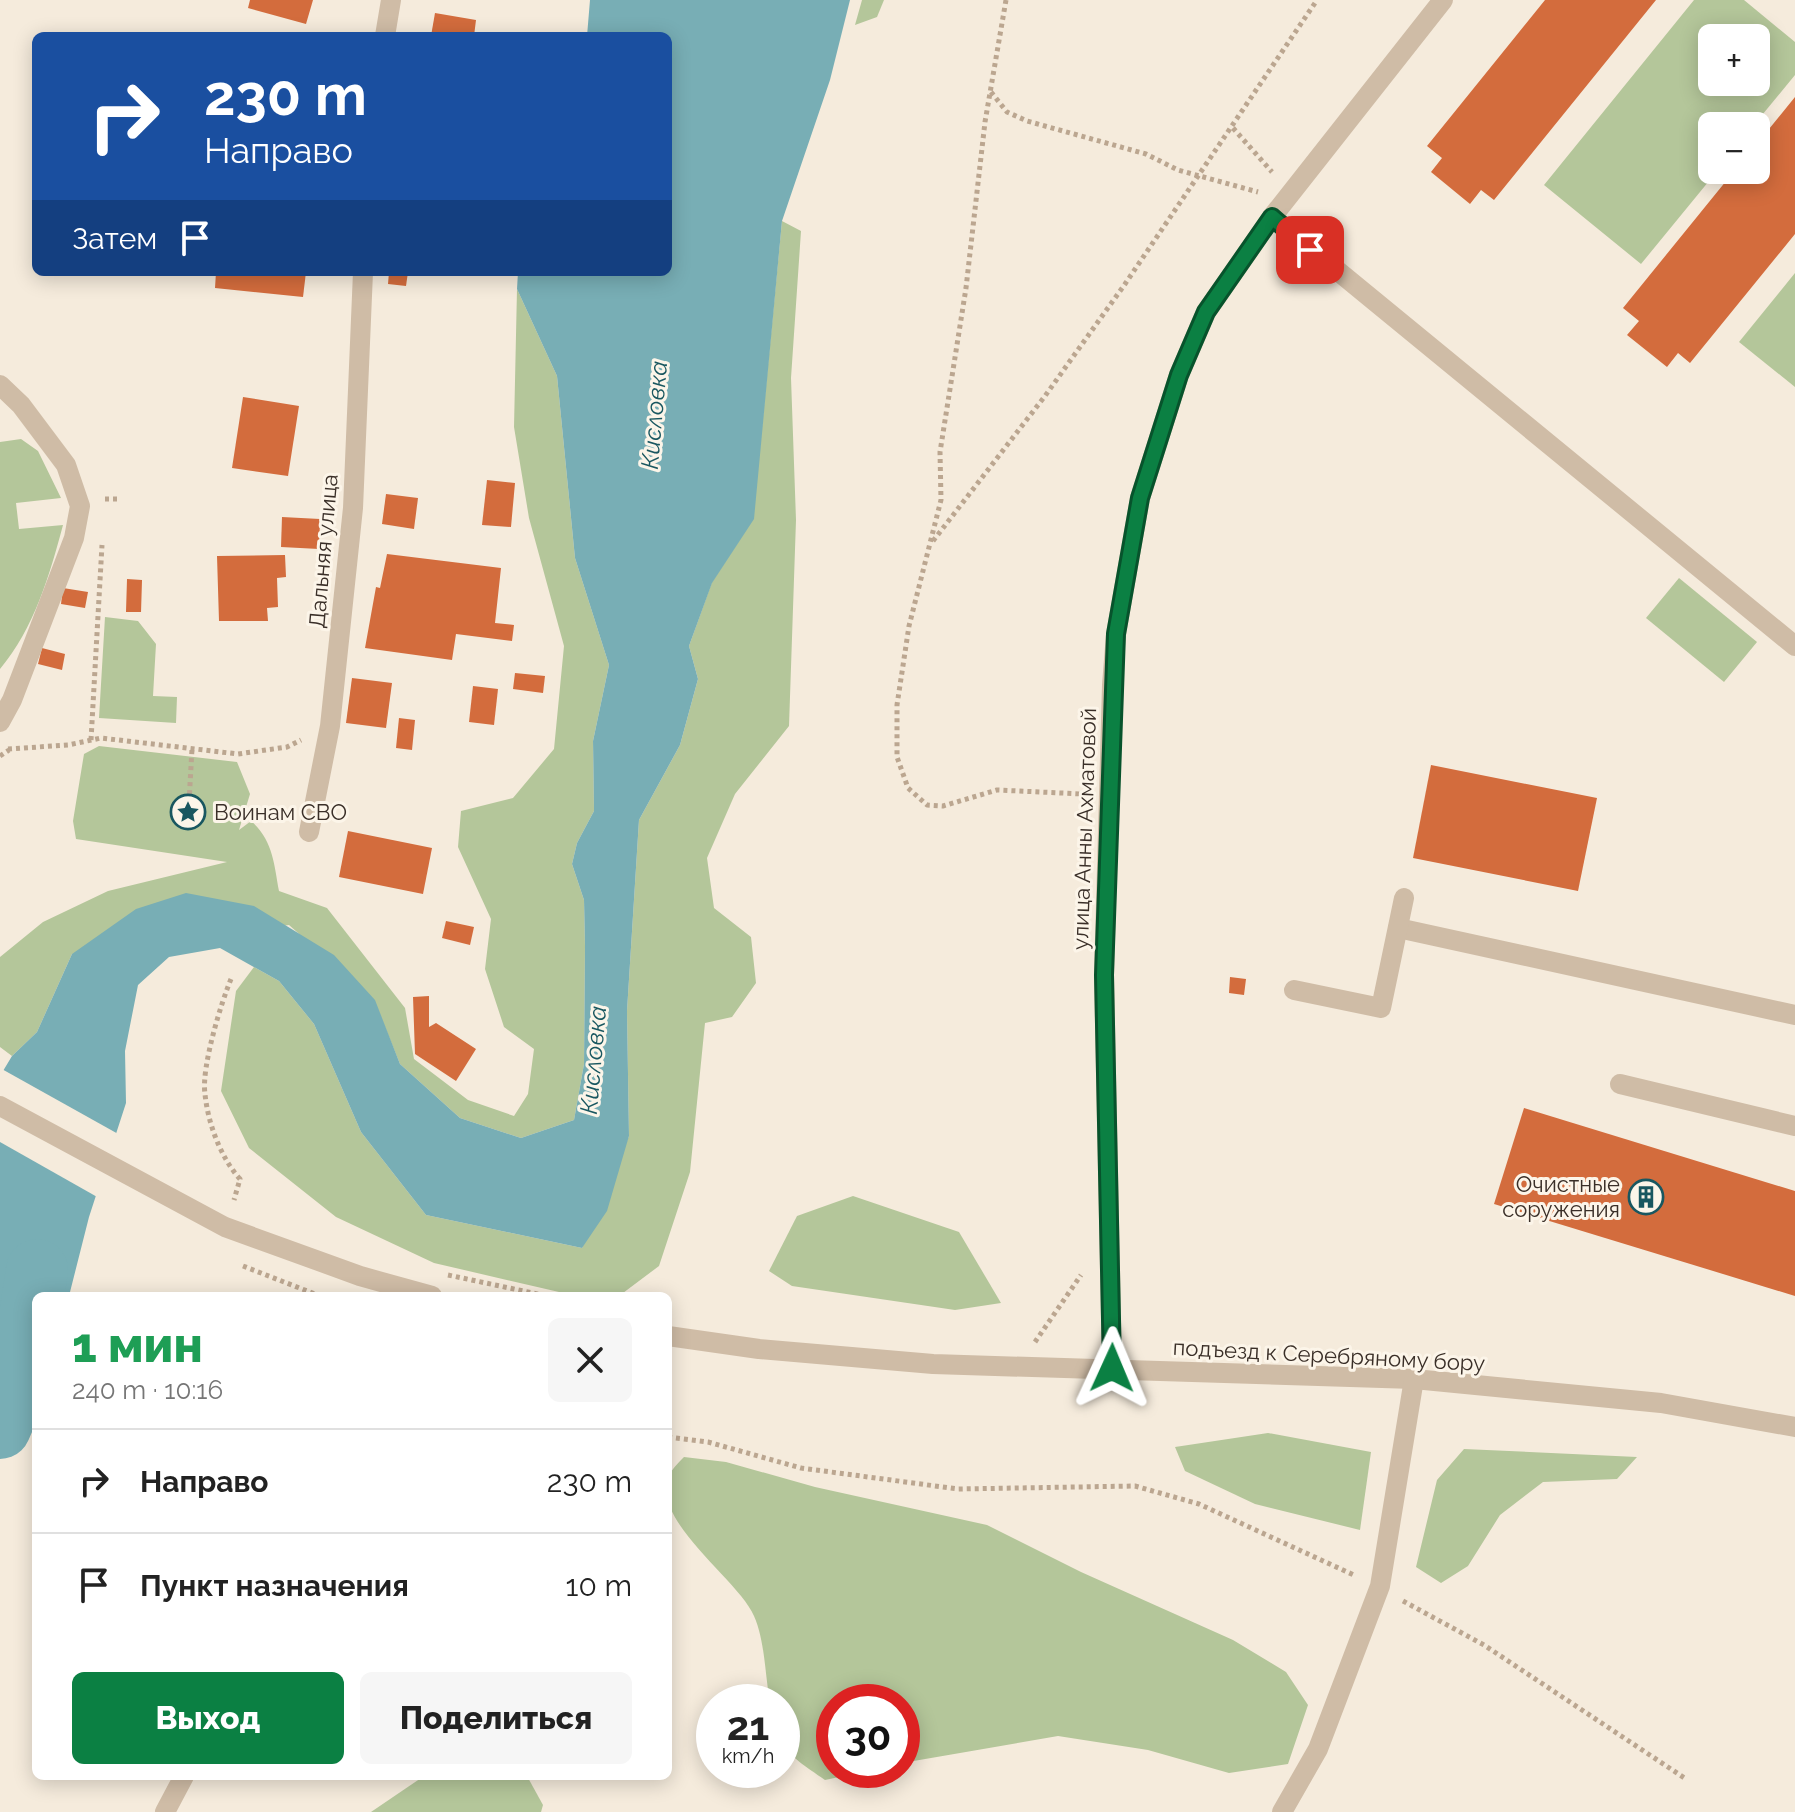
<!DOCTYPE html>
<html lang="ru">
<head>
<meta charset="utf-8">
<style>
  :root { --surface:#fff; --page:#f6f6f6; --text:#222; --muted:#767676; --line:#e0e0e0; --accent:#0b8043 }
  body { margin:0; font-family:Raleway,sans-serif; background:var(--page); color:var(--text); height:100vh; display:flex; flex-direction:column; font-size:30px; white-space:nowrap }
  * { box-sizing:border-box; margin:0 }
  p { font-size:26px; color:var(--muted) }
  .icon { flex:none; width:44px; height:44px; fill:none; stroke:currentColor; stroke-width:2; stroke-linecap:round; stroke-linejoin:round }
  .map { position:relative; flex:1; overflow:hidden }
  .panel { position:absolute; left:32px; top:1292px; width:640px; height:488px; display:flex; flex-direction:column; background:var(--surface); border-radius:12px; box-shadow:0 4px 20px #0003 }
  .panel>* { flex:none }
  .top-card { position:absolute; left:32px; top:32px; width:640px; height:244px; border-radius:12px; box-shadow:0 4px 20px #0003; background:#1a4fa0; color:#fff; overflow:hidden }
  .fabs { position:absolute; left:1698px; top:24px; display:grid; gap:16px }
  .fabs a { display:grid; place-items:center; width:72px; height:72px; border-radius:12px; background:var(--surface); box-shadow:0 4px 20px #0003; font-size:40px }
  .speed { position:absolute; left:696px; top:1684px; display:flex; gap:16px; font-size:40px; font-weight:700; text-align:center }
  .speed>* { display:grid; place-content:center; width:104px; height:104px; border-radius:50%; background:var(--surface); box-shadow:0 4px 20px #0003; line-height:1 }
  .speed small { font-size:20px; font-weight:400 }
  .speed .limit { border:12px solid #d22; background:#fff; color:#111 }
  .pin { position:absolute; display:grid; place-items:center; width:68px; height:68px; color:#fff; margin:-34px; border-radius:16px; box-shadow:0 4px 12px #0006 }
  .me { position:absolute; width:88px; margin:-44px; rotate:1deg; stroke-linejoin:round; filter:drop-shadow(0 0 6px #0008) }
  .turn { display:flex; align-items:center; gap:28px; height:168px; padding:0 40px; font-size:36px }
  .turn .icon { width:104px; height:104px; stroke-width:2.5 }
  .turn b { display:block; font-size:56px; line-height:68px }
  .then { display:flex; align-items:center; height:76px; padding:0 40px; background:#0003; gap:16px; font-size:30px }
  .round { display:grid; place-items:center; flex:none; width:84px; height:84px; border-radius:12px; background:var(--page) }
  .summary { display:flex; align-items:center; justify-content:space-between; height:136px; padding:0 40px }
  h1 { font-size:48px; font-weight:800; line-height:60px; color:#1e9e55 }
  .cta { display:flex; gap:16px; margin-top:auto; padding:16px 40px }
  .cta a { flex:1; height:92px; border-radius:12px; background:var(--accent); color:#fff; font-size:32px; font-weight:800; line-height:92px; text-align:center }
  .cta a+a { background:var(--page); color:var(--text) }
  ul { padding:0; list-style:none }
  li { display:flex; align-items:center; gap:24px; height:104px; padding:0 40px; border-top:2px solid var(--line) }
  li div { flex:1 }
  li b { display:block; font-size:30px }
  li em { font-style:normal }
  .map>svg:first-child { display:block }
</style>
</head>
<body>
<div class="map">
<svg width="1795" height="1812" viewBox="0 0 1795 1812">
  <rect width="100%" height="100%" fill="#f5ebdc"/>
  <!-- green -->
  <g fill="#b4c69a" fill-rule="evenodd">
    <path d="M862,0H884L877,17L855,25Z"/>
    <path d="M1694,0H1744L1795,42V75L1753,126H1712V170H1718L1641,264L1544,185ZM1712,38H1756V82H1712Z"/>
    <path d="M782,221L801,231L791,378L796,520L789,726L735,794L707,858L714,908L751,937L756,983L732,1017L705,1023L690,1172L659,1266L623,1293L559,1292L434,1263L336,1217L249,1148L221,1091L236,991L254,967L279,981L314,1024L361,1132L426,1215L582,1248L629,1136L627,1011L639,820L680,745L698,679L689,646L712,582L753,519Z"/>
    <path d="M1795,273V387L1739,342Z"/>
    <path d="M517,289L557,376L575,558L609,665L593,741L594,811L577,843L572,864L584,900L585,946L584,1064L574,1120L521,1138L460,1118L400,1064L374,1000L289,925L72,954L37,1032L12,1056L0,1047V957L43,922L108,891L227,862L76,839L73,821L84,754L99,746L237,762L250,794L239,830L251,821C273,840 274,864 279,891L327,908L405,1008L414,1059L468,1100L514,1116L528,1094L534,1049L504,1027L485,969L491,919L458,847L461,811L513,798L554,749L564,646L529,518L514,427Z"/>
    <path d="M21,439L38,451L61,498L16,503L19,529L63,525C50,574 34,629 0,669V442Z"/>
    <path d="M1679,578L1757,642L1724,682L1646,618Z"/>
    <path d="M105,617L138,621L156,644L153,696L177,697L176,723L99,718Z"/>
    <path d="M853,1196L959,1232L1001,1303L955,1310L792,1286L769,1271L797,1216Z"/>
    <path d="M1268,1433L1371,1452L1360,1530L1255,1504L1185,1471L1175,1447Z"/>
    <path d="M1464,1449L1637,1457L1617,1479L1543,1482L1500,1515L1468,1566L1441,1583L1416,1567L1437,1480Z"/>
    <path d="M684,1457L726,1462L815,1487L987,1525L1081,1572L1233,1640L1286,1672L1308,1705L1288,1764L1229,1773L1148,1750L1058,1736L902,1763V1702H834V1770H872L825,1780C784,1751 782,1754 782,1702H770C765,1675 765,1641 754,1616C739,1580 652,1522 668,1477C671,1470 679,1462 684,1457Z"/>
    <path d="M424,1776H527L543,1805L541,1812H371Z"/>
  </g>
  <!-- water -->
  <path fill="#78aeb5" d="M590,0H850L830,80L782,221L754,519L712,583L689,646L698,679L680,745L639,820L627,1011L629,1136L607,1211L582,1248L426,1215L361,1132L314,1024L279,981L220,948L169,957L138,985L125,1051L126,1103L89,1217L69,1296H36V1354L0,1350V1076L12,1056L37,1032L72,954L136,909L186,893L254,906L334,955L375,1000L400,1064L460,1118L521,1138L574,1120L584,1064L585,946L584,900L572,864L577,843L594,811L593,741L609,665L575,558L557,376L517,289L518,272H668V36H587Z"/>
  <!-- pier -->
  <path fill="#f5ebdc" d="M0,1068L120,1135L99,1198L0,1142Z"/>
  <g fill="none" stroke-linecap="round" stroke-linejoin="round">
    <!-- river -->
    <path stroke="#78aeb5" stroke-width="62" d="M0,1428L20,1382L37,1270"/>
  </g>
  <!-- building -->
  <g fill="#d36c3d">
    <path d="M250,0H313L306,24L248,8Z"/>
    <path d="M1545,0H1656L1494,200L1481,190L1470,204L1431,172L1442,158L1427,146Z"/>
    <path d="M435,13L476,20L474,36H431Z"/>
    <path d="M1795,97V234L1690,363L1678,353L1667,367L1627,335L1639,321L1623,308L1735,170H1756V145Z"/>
    <path d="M216,272H306L303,297L215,288Z"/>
    <path d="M389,272H408L406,286L388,284Z"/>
    <path d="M243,397L299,406L288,476L232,468Z"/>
    <path d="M487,480L515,483L511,527L482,525Z"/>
    <path d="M386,494L418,498L414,529L382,524Z"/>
    <path d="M282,517L320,519L319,549L281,547Z"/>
    <path d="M387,554L501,568L495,623L514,625L512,641L456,634L452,660L365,648L376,587L380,588Z"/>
    <path d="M285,555L286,577L277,578L278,607L267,608L268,621H219L217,556Z"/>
    <path d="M127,579L142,580L141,612H126Z"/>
    <path d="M63,588L88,592L85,608L61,604Z"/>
    <path d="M42,648L65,654L62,670L38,664Z"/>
    <path d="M515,673L545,676L543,693L513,689Z"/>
    <path d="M352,678L392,683L386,728L346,723Z"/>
    <path d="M473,686L498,689L494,725L469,722Z"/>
    <path d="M399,718L415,720L412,750L396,748Z"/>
    <path d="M1431,765L1597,798L1578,891L1413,858Z"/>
    <path d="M348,831L432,848L423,894L339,877Z"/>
    <path d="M446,921L474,927L470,945L442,938Z"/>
    <path d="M1230,977L1246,979L1244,995L1229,993Z"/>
    <path d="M429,996V1027L436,1023L476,1049L456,1081L415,1054L413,997Z"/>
    <path d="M1524,1108L1795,1191V1296L1494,1204Z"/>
  </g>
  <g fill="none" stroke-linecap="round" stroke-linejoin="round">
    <!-- path -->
    <g stroke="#bba690" stroke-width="5" stroke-dasharray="4 4" stroke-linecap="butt">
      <path d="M1006,0L985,122L966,288L940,452L941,500L909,626L897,705V757L908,788L927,805L943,806L997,790L1082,794"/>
      <path d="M991,92L1007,112L1027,121L1146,154L1178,170L1258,192"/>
      <path d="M1233,128L1272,172"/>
      <path d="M105,499H117"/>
      <path d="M933,541L1045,396L1125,284L1317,0"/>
      <path d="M91,740L102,545"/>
      <path d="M8,749L68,745L101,738L238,754L287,747L301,740"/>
      <path d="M0,756L9,750"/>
      <path d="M189,802L192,749"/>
      <path d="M231,979C221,1003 201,1068 205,1094C208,1124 221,1158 240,1179L234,1200"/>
      <path d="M243,1266L320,1296"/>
      <path d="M448,1275L547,1296"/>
      <path d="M1035,1342L1081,1275"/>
      <path d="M668,1437L708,1442L801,1468L958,1489L1135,1486L1199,1504L1356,1576"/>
      <path d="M1403,1601L1484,1645L1686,1779"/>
    </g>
    <!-- minor -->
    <g stroke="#cfbca6" stroke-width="20">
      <path d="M385,36L391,0"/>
      <path d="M1272,217L1795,646"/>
      <path d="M0,385L21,405L66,465L80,506L74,538L12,700L0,722"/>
      <path d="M309,832L330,726L353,508L363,272"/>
      <path d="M1398,928L1795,1015"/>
      <path d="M1294,990L1381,1008L1404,898"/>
      <path d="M1620,1084L1795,1126"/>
      <path d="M0,1106L225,1227L360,1276L432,1296"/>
      <path d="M668,1336L759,1349L933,1364L1414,1379L1661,1403L1795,1427"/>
      <path d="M1112,1368L1104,975L1112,685L1116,634L1140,498L1179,375L1206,312L1272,217L1443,0"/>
      <path d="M165,1812L184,1776"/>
      <path d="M1282,1812L1318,1749L1380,1586L1414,1379"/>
    </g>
  </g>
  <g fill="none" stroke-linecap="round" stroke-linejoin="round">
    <!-- route casing -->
    <g stroke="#07532c" stroke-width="20">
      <path id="route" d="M1112,1368L1104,975L1116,634L1140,498L1179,375L1206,312L1272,217L1310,250"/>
    </g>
    <!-- route -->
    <use href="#route" stroke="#0b8043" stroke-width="14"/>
  </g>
  <!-- icons -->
  <defs>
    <g id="sight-ring" transform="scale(1.8)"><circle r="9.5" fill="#fcf5e9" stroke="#195760" stroke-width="1.5"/><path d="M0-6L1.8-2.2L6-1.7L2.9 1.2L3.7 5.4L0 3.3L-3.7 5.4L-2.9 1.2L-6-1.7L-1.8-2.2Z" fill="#195760"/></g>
    <g id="building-ring" transform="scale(1.8)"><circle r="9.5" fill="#fcf5e9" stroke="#195760" stroke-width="1.5"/><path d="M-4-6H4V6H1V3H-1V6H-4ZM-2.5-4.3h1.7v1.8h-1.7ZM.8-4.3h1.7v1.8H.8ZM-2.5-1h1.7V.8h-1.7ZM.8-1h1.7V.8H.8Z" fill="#195760"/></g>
  </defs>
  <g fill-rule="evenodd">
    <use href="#sight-ring" x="188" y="812"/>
    <use href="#building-ring" x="1646" y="1197"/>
  </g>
  <g text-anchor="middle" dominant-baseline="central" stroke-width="6" stroke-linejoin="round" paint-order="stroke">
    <!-- street labels -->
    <g font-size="22" fill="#3a2f28" stroke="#fcf5e9">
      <text transform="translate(323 551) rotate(-85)">Дальняя улица</text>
      <text transform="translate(1084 829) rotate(-88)">улица Анны Ахматовой</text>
      <text transform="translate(1329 1355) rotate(3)">подъезд к Серебряному бору</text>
    </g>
    <!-- poi labels -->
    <g font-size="22" fill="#3a2f28" stroke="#fcf5e9" text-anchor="start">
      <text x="214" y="812">Воинам СВО</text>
      <text x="1620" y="1184" text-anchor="end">Очистные<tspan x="1620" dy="25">соружения</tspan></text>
    </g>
    <!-- water labels -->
    <g font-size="24" font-style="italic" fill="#195760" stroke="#fcf5e9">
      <text transform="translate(654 415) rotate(-85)">Кисловка</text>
      <text transform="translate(593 1060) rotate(-85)">Кисловка</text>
    </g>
  </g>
</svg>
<div class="fabs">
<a>+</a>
<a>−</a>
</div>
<div class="speed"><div>21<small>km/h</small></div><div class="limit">30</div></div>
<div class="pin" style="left:1310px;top:250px;background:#d93025"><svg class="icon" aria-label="arrive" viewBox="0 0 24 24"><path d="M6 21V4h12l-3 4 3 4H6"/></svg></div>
<svg class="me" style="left:1112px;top:1368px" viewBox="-20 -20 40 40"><path d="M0-17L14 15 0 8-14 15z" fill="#0b8043" stroke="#fff" stroke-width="4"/></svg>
<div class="top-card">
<div class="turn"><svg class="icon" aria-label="right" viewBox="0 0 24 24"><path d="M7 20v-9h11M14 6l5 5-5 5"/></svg><div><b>230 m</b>Направо</div></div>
<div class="then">Затем<svg class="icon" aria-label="arrive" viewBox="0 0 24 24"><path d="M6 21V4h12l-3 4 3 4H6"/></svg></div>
</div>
<section class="panel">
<div class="summary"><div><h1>1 мин</h1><p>240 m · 10:16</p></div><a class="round"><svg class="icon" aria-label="close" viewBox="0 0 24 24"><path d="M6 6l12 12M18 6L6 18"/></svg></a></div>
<ul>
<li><svg class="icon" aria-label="right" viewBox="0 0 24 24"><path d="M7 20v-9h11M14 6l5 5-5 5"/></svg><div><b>Направо</b></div><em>230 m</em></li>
<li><svg class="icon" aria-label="arrive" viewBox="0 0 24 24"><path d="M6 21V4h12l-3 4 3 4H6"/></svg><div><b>Пункт назначения</b></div><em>10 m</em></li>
</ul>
<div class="cta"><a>Выход</a><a>Поделиться</a></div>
</section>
</div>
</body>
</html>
